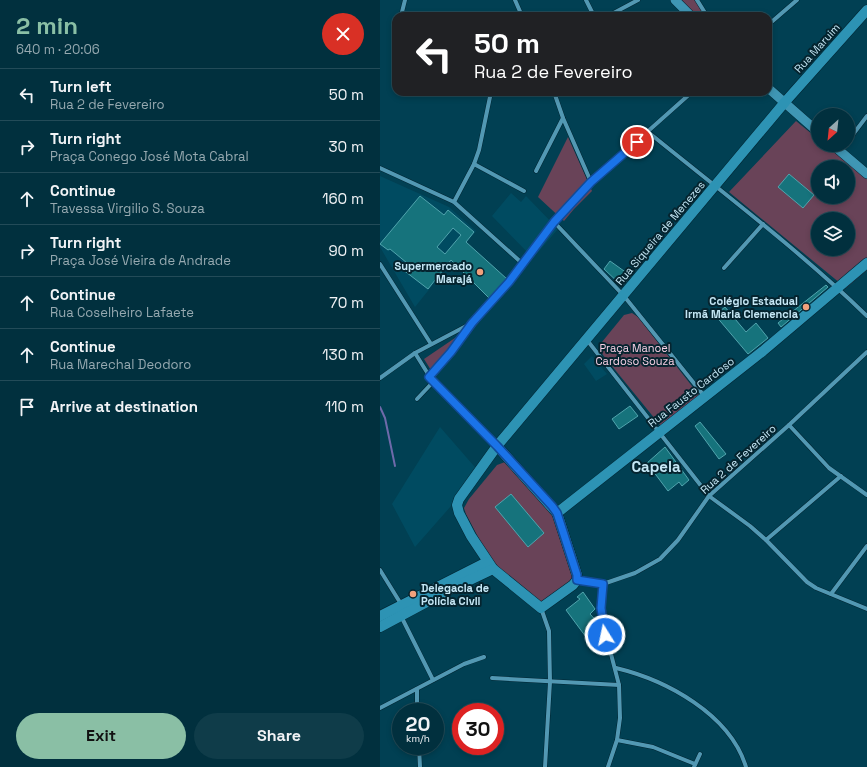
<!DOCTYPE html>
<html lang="en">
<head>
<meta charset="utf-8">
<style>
  :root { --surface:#01303e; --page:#0f3c49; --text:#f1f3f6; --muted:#96a9b0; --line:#234b58; --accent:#8abfa5 }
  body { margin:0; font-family:"Space Grotesk",sans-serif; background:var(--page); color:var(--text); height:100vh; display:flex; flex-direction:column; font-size:15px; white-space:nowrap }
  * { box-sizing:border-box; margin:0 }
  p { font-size:13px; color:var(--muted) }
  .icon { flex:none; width:22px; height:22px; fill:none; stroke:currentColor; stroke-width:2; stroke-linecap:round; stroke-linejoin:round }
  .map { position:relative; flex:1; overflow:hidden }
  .panel { display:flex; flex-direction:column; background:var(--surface); width:380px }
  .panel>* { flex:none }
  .hud { position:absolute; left:12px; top:12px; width:380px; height:84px; border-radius:12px; box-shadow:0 2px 6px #0003,0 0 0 1px var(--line); background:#202124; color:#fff; overflow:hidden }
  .needle { width:26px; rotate:207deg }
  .buttons { position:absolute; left:431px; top:108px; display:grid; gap:8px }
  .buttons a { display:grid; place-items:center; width:44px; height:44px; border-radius:50%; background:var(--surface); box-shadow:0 2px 6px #0003,0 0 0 1px var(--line); font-size:20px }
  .speed { position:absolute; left:12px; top:703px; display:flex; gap:8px; font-size:20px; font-weight:700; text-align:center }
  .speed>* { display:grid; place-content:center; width:52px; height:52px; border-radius:50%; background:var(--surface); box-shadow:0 2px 6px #0003,0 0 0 1px var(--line); line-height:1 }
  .speed small { font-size:10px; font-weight:400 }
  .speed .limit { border:6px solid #d22; background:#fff; color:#111 }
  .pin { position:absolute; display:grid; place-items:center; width:34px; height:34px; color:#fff; margin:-17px; border:2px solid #fff; border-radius:50%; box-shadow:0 1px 4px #0007 }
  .me { position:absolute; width:44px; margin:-22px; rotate:350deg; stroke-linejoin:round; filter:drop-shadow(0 0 3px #0008) }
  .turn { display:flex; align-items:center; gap:14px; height:84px; padding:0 16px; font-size:18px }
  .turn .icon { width:52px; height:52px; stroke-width:2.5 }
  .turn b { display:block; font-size:28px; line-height:34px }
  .round { display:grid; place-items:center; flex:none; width:42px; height:42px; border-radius:21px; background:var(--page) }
  .head { display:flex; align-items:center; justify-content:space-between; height:68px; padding:0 16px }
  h1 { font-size:24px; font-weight:600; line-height:30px; color:var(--accent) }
  .button { display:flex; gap:8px; margin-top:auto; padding:8px 16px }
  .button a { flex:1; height:46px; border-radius:24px; background:var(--accent); color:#111; font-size:16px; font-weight:600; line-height:46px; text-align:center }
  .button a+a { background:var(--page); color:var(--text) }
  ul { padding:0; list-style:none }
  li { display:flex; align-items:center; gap:12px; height:52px; padding:0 16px; border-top:1px solid var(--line) }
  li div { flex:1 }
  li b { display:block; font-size:15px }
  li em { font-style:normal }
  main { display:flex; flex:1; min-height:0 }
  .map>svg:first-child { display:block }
</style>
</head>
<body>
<main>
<section class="panel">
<div class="head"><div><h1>2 min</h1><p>640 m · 20:06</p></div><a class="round" style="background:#d93025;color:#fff"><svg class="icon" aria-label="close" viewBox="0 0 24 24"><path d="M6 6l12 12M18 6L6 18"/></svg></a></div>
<ul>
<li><svg class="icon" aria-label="left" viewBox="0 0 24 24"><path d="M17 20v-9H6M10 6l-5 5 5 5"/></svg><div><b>Turn left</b><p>Rua 2 de Fevereiro</p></div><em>50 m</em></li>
<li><svg class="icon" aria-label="right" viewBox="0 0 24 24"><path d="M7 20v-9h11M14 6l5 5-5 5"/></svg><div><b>Turn right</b><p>Praça Conego José Mota Cabral</p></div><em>30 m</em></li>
<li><svg class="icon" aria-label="ahead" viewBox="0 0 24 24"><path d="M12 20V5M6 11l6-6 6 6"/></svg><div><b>Continue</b><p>Travessa Virgilio S. Souza</p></div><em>160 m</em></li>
<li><svg class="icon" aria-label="right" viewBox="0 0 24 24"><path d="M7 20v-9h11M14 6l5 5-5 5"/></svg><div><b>Turn right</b><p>Praça José Vieira de Andrade</p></div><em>90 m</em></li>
<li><svg class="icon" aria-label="ahead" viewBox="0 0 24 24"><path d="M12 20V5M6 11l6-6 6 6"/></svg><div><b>Continue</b><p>Rua Coselheiro Lafaete</p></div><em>70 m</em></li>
<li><svg class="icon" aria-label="ahead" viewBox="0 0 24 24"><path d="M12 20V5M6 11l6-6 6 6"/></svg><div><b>Continue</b><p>Rua Marechal Deodoro</p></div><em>130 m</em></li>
<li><svg class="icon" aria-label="arrive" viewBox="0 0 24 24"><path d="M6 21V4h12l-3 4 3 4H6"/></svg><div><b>Arrive at destination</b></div><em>110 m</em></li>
</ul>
<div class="button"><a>Exit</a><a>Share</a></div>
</section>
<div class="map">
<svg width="487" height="767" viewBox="0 0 487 767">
  <rect width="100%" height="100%" fill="#014053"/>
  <!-- built -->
  <g fill="#004b61">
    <path d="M0,176L69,207L96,231L35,307L0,247Z"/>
    <path d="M131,193L141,202L146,196L178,229L153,258L112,216Z"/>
    <path d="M212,356L227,374L216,381L204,364Z"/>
    <path d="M60,427L100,473L35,547L12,504Z"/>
  </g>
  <!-- green -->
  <g fill="#694358" fill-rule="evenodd">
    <path d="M297,0H318L328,16H314Z"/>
    <path d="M416,121L438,139V145H445L487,179V270L466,288L349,192ZM438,167H468V197H438ZM438,219H468V249H438Z"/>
    <path d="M188,137L212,191L194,209L184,221L158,197Z"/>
    <path d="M252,313L258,317L322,399L284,430L223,355L220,349L222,342L244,315Z"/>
    <path d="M100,321L54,375L44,359Z"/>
    <path d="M125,462L178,512L195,581L165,604L158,601L118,570L109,558L86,514L84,508L89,499L117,465Z"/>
  </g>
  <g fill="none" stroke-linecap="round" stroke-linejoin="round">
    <!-- stream -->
    <path stroke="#6e6aaa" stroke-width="2" d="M0,407L5,418L15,466"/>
  </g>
  <!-- building -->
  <g fill="#16737c" stroke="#51a4ad" fill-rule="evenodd">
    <path d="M409,174L434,195L423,208L398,187Z"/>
    <path d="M40,196L64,215L68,210L94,232L86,242L127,279L109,298L71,260L48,289L22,269L27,263L10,249L8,250L0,244ZM73,228L81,235L65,254L57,247Z"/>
    <path d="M230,261L251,276L242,286L224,269Z"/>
    <path d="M446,285L448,287L401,327L398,323Z"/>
    <path d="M345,307L366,332L376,323L388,338L368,354L335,315Z"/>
    <path d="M250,406L258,416L239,429L232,419Z"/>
    <path d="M320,422L346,454L339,459L315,426Z"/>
    <path d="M285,447L309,480L302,486L299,482L288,491L267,463Z"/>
    <path d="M131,494L164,533L148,547L115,507Z"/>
    <path d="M203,592L215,609L210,614L220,625L224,642L206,637L186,610L200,599L197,597Z"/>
  </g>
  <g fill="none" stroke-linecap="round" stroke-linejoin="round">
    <!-- street casing -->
    <g stroke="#002532" stroke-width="5">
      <g id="street">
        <path d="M135,0L142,16"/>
        <path d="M206,0L214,16"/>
        <path d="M317,0L327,16"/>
        <path d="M21,16L25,0"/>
        <path d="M228,16L258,0"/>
        <path d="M388,25L417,0"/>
        <path d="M16,32L14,39L16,46"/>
        <path d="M174,92L183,118L211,182"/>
        <path d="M268,132C342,192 419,250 487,316"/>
        <path d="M468,141L487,116"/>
        <path d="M94,164L144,191"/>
        <path d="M0,168L74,202L143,264"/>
        <path d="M156,171L183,118"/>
        <path d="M74,202L94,164L99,150L111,92"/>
        <path d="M174,222L244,296L325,397"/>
        <path d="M0,264L51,344"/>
        <path d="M344,268L383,224"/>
        <path d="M207,340L329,496L370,526L386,540L427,582L436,588L487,609"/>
        <path d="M35,353L53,382L116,445"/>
        <path d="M49,377L71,352L92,323L129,282L174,222L211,182L312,92"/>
        <path d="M0,378L35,353L90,324"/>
        <path d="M37,399L53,382"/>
        <path d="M409,425L449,468L487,495"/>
        <path d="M386,540L461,476"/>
        <path d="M0,570L21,604"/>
        <path d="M197,580L223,584L255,573L280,559L298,540L329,496L409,425L487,352"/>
        <path d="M223,584L221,608L223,623L239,685L240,718L237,740L228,767"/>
        <path d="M451,594L487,546"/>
        <path d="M161,608L169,631L170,682L165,767"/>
        <path d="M21,616L53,680"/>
        <path d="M236,668C286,680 350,714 366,767"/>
        <path d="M112,678L239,685"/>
        <path d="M37,689V712"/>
        <path d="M0,708L84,664L104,657"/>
        <path d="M237,740L273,747L315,764"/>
        <path d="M39,746L40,767"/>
        <path d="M314,767L320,754"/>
      </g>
    </g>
    <!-- secondary casing -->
    <g stroke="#002532" stroke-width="10">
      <g id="secondary">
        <path d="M295,0L311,16"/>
        <path d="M388,88L438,132"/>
        <path d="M453,145L487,174"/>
      </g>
    </g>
    <!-- primary casing -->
    <g stroke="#002532" stroke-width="11">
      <g id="primary">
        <path d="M117,446L177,513L197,575V580L193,585L161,608L113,569L91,536L79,513L77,505L79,499L117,446L405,102L487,10"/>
        <path d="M177,513L383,351L487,263"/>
        <path d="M0,616L107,562"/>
        <path d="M0,627L71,589L113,569"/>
      </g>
    </g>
    <!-- street -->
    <use href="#street" stroke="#5298b3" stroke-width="4"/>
    <!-- secondary -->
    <use href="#secondary" stroke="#3f96b4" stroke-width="9"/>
    <!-- primary -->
    <use href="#primary" stroke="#2d93b4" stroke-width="10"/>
  </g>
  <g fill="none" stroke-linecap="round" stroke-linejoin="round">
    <!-- route casing -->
    <g stroke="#114b97" stroke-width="10">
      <path id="route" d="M225,635L221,608L223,584L197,580V575L177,513L172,506L117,446L49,377L71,352L92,323L129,282L174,222L211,182L257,142"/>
    </g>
    <!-- route -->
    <use href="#route" stroke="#1a73e8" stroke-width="7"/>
  </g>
  <!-- markers -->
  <g fill="#f1a17c" stroke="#05242f" stroke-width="1.5">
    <circle cx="100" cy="272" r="4"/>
    <circle cx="426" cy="307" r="4"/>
    <circle cx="33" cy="594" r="4"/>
  </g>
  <g text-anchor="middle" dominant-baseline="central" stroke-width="4" stroke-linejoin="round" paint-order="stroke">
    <!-- street labels -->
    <g font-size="11" fill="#c5e7f5" stroke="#05242f">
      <text transform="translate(437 48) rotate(-48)">Rua Maruim</text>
      <text transform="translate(280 233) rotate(-50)">Rua Siqueira de Menezes</text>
      <text transform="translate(311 392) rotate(-38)">Rua Fausto Cardoso</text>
      <text transform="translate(358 459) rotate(-42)">Rua 2 de Fevereiro</text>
    </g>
    <!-- poi labels -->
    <g font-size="11" font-weight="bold" fill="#c5e7f5" stroke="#05242f" text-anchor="end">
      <text x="92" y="266">Supermercado<tspan x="92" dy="13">Marajá</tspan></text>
      <text x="418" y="301">Colégio Estadual<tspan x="418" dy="13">Irmã Maria Clemencia</tspan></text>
      <text x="41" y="588" text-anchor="start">Delegacia de<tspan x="41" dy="13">Polícia Civil</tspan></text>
    </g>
    <!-- park labels -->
    <g font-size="11" fill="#f8d0e5" stroke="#05242f">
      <text x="255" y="348">Praça Manoel<tspan x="255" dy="13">Cardoso Souza</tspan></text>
    </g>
    <!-- district labels -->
    <g font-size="15" font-weight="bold" fill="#c5e7f5" stroke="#05242f">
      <text x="276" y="466">Capela</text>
    </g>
  </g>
</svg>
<div class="buttons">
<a><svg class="needle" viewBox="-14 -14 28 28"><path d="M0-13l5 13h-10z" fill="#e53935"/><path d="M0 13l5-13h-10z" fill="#96a9b0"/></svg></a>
<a><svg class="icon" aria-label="sound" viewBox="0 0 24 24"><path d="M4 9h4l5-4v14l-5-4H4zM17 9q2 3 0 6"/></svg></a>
<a><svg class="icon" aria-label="layers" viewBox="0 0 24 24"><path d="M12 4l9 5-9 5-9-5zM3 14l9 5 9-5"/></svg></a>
</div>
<div class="speed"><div>20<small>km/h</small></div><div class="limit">30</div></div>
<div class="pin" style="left:257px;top:142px;background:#d93025"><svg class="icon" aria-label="arrive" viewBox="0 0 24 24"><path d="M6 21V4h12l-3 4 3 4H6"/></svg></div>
<svg class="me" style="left:225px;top:635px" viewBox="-20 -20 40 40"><circle r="17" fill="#1a73e8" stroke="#fff" stroke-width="3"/><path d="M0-11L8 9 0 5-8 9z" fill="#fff"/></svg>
<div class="hud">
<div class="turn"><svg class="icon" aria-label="left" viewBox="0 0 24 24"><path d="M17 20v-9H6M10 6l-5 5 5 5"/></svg><div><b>50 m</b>Rua 2 de Fevereiro</div></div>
</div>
</div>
</main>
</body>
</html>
